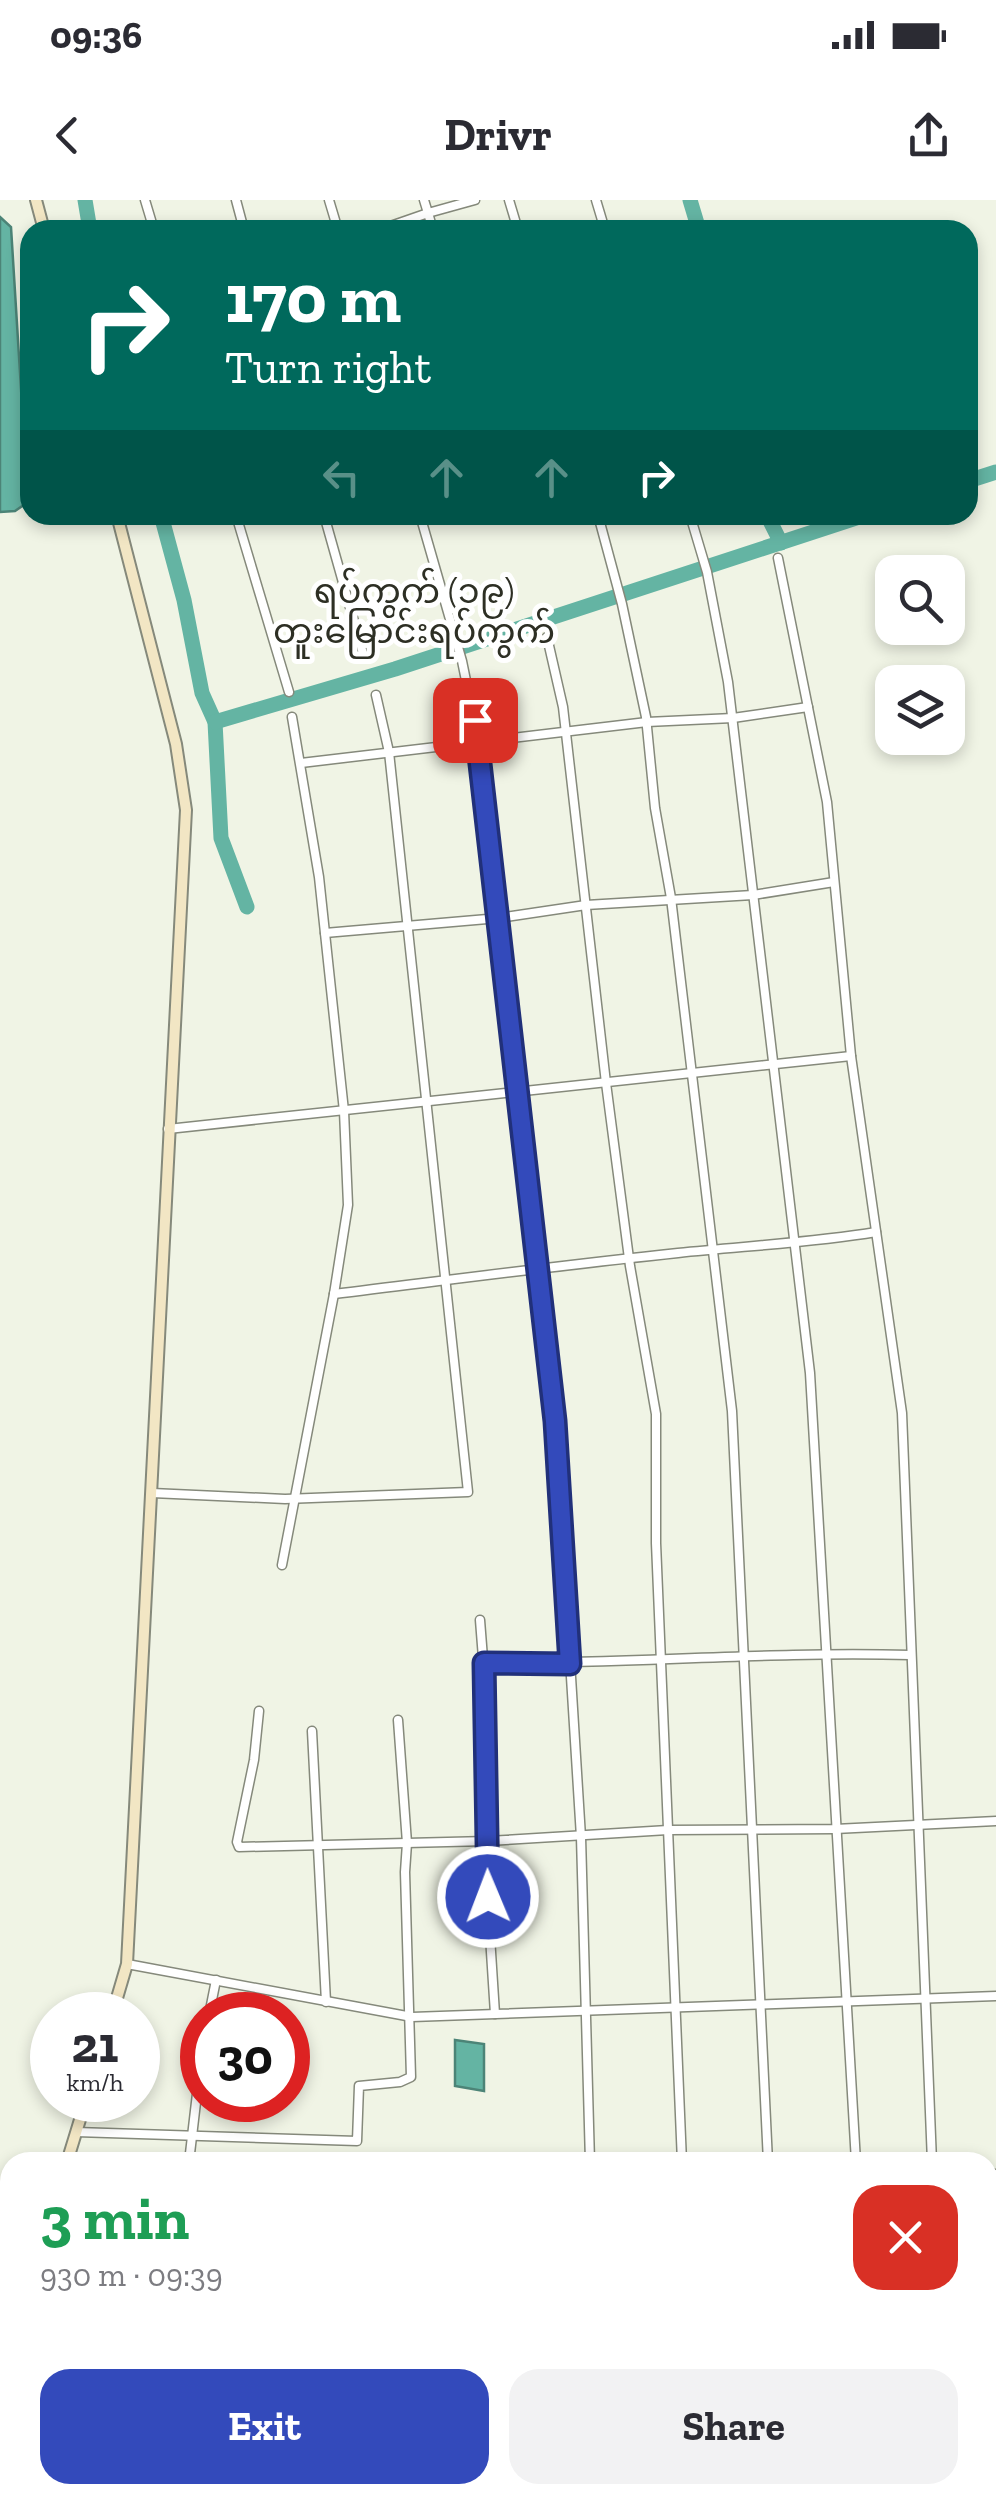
<!DOCTYPE html>
<html lang="en">
<head>
<meta charset="utf-8">
<style>
  :root { --surface:#fff; --page:#f2f2f3; --text:#2b2b33; --muted:#7c7c81; --accent:#334abb }
  body { margin:0; font-family:"Zilla Slab","Noto Sans Myanmar",serif; background:var(--page); color:var(--text); height:100vh; display:flex; flex-direction:column; font-size:38px; white-space:nowrap }
  * { box-sizing:border-box; margin:0 }
  p { font-size:32px; color:var(--muted) }
  .icon { flex:none; width:55px; height:55px; fill:none; stroke:currentColor; stroke-width:2; stroke-linecap:round; stroke-linejoin:round }
  .map { position:relative; flex:1; overflow:hidden }
  .details { position:absolute; left:0px; top:1952px; width:998px; height:352px; display:flex; flex-direction:column; background:var(--surface); border-radius:30px 30px 0 0; box-shadow:0 5px 15px #0003 }
  .details>* { flex:none }
  .banner { position:absolute; left:20px; top:20px; width:958px; height:305px; border-radius:30px; box-shadow:0 5px 15px #0003; background:#00695c; color:#fff; overflow:hidden }
  .buttons { position:absolute; left:875px; top:355px; display:grid; gap:20px }
  .buttons a { display:grid; place-items:center; width:90px; height:90px; border-radius:20px; background:var(--surface); box-shadow:0 5px 15px #0003; font-size:50px }
  .speed { position:absolute; left:30px; top:1792px; display:flex; gap:20px; font-size:50px; font-weight:700; text-align:center }
  .speed>* { display:grid; place-content:center; width:130px; height:130px; border-radius:50%; background:var(--surface); box-shadow:0 5px 15px #0003; line-height:1 }
  .speed small { font-size:25px; font-weight:400 }
  .speed .limit { border:15px solid #d22; background:#fff; color:#111 }
  .pin { position:absolute; display:grid; place-items:center; width:85px; height:85px; color:#fff; margin:-42px; border-radius:20px; box-shadow:0 5px 15px #0006 }
  .me { position:absolute; width:110px; margin:-55px; rotate:359deg; stroke-linejoin:round; filter:drop-shadow(0 0 8px #0008) }
  .turn { display:flex; align-items:center; gap:35px; height:210px; padding:0 40px; font-size:45px }
  .turn .icon { width:130px; height:130px; stroke-width:2.5 }
  .turn b { display:block; font-size:70px; line-height:85px }
  .lanes { display:flex; align-items:center; height:95px; padding:0 40px; background:#0003; justify-content:center; gap:50px; direction:ltr }
  .lanes .off { opacity:.35 }
  .round { display:grid; place-items:center; flex:none; width:105px; height:105px; border-radius:30px; background:var(--page) }
  .head { display:flex; align-items:center; justify-content:space-between; height:170px; padding:0 40px }
  h1 { font-size:60px; font-weight:700; line-height:75px; color:#1e9e55 }
  .primary-button { display:flex; gap:20px; margin-top:auto; padding:20px 40px }
  .primary-button a { flex:1; height:115px; border-radius:30px; background:var(--accent); color:#fff; font-size:40px; font-weight:700; line-height:115px; text-align:center }
  .primary-button a+a { background:var(--page); color:var(--text) }
  .status { display:flex; justify-content:space-between; align-items:center; height:70px; padding:0 50px; background:var(--surface); direction:ltr }
  .status svg { height:28px; fill:currentColor }
  header { display:flex; justify-content:space-between; align-items:center; height:130px; padding:0 40px; background:var(--surface); font-size:45px; font-weight:700 }
  .map>svg:first-child { display:block }
</style>
</head>
<body>
<div class="status"><b>09:36</b><svg viewBox="0 0 49 12"><path d="M0 12V9h3v3zM5 12V6h3v6zM10 12V3h3v9zM15 12V0h3v12zM26 1h20v11H26zM47 4h2v5h-2z"/></svg></div>
<header><svg class="icon" aria-label="back" viewBox="0 0 24 24"><path d="M15 5l-7 7 7 7"/></svg>Drivr<svg class="icon" aria-label="share" viewBox="0 0 24 24"><path d="M12 15V3M7 8l5-5 5 5M5 13v7h14v-7"/></svg></header>
<div class="map">
<svg width="996" height="2304" viewBox="0 0 996 2304">
  <rect width="100%" height="100%" fill="#f0f4e5"/>
  <!-- water -->
  <g fill="#64b4a3" stroke="#4c8477" stroke-width="2.5">
    <path d="M0,17L11,27L28,302L15,311L0,312Z"/>
    <path d="M455,1840L484,1844V1891L455,1886Z"/>
    <path d="M988,2234L996,2254V2304H508L510,2295H988Z"/>
  </g>
  <g fill="none" stroke-linecap="round" stroke-linejoin="round">
    <!-- river -->
    <g stroke="#64b4a3" stroke-width="15">
      <path d="M85,0L90,30"/>
      <path d="M690,0L699,30"/>
      <path d="M968,281L996,272"/>
      <path d="M161,315L184,400L202,493L215,522L221,638L247,707"/>
      <path d="M767,315L781,343"/>
      <path d="M215,522L395,469L865,315"/>
    </g>
    <!-- minor casing -->
    <g stroke="#85897b" stroke-width="11">
      <g id="minor">
        <path d="M145,0L154,30"/>
        <path d="M236,0L244,30"/>
        <path d="M329,0L338,30"/>
        <path d="M424,0L428,13L475,0"/>
        <path d="M509,0L518,30"/>
        <path d="M596,0L605,30"/>
        <path d="M379,30L428,13L433,30"/>
        <path d="M236,315L289,492"/>
        <path d="M324,315L364,457"/>
        <path d="M420,315L462,461L479,544L555,1221L581,1637L590,1962"/>
        <path d="M598,315L622,404L646,517L655,608L671,698L732,1211L768,1962"/>
        <path d="M690,315L707,372L728,482L810,1173L856,1962"/>
        <path d="M778,358L827,602L851,856L902,1213L932,1962"/>
        <path d="M547,437L563,507L606,883L630,1066L656,1214V1343L682,1962"/>
        <path d="M301,563L647,522L733,518L808,507"/>
        <path d="M325,733L499,718L586,705L753,695L834,682"/>
        <path d="M168,929L851,856"/>
        <path d="M334,1094C449,1080 563,1065 678,1053C744,1046 810,1043 876,1032"/>
        <path d="M152,1293L285,1299L468,1292L389,552L376,495"/>
        <path d="M282,1365L334,1094L348,1005L344,911L319,677L292,517"/>
        <path d="M480,1420L487,1509L488,1641L485,1659L495,1814"/>
        <path d="M484,1463C626,1464 768,1451 910,1455"/>
        <path d="M259,1511L254,1560L237,1642L239,1647L488,1641L668,1630L835,1629L996,1621"/>
        <path d="M312,1531L326,1802"/>
        <path d="M127,1764L412,1817L996,1796"/>
        <path d="M209,1815L216,1780"/>
        <path d="M76,1932L357,1941L359,1886L400,1882L411,1877L405,1672L407,1643L398,1520"/>
        <path d="M189,1962L202,1851"/>
        <path d="M988,1974H996"/>
        <path d="M0,2083L10,2086"/>
        <path d="M156,2304L157,2295"/>
        <path d="M276,2304L278,2295"/>
      </g>
    </g>
    <!-- secondary casing -->
    <g stroke="#85897b" stroke-width="14">
      <g id="secondary">
        <path d="M36,0L44,30"/>
        <path d="M112,1815L127,1764L186,610L176,544L117,315"/>
        <path d="M67,1962L86,1900"/>
        <path d="M0,2178L10,2147"/>
      </g>
    </g>
    <!-- minor -->
    <use href="#minor" stroke="#fff" stroke-width="8"/>
    <!-- secondary -->
    <use href="#secondary" stroke="#f2e6c4" stroke-width="10"/>
  </g>
  <g fill="none" stroke-linecap="round" stroke-linejoin="round">
    <!-- route casing -->
    <g stroke="#21307a" stroke-width="25">
      <path id="route" d="M475,520L555,1221L570,1464L484,1463L488,1697"/>
    </g>
    <!-- route -->
    <use href="#route" stroke="#334abb" stroke-width="18"/>
  </g>
  <g text-anchor="middle" dominant-baseline="central" stroke-width="10" stroke-linejoin="round" paint-order="stroke">
    <!-- quarter labels -->
    <g font-size="35" fill="#2d2f24" stroke="#fff">
      <text x="414" y="391">ရပ်ကွက် (၁၉)<tspan x="414" dy="40">တူးမြောင်းရပ်ကွက်</tspan></text>
    </g>
  </g>
</svg>
<div class="buttons">
<a><svg class="icon" aria-label="search" viewBox="0 0 24 24"><circle cx="10" cy="10" r="6"/><path d="M15 15l6 6"/></svg></a>
<a><svg class="icon" aria-label="layers" viewBox="0 0 24 24"><path d="M12 4l9 5-9 5-9-5zM3 14l9 5 9-5"/></svg></a>
</div>
<div class="speed"><div>21<small>km/h</small></div><div class="limit">30</div></div>
<div class="pin" style="left:475px;top:520px;background:#d93025"><svg class="icon" aria-label="arrive" viewBox="0 0 24 24"><path d="M6 21V4h12l-3 4 3 4H6"/></svg></div>
<svg class="me" style="left:488px;top:1697px" viewBox="-20 -20 40 40"><circle r="17" fill="#334abb" stroke="#fff" stroke-width="3"/><path d="M0-11L8 9 0 5-8 9z" fill="#fff"/></svg>
<div class="banner">
<div class="turn"><svg class="icon" aria-label="right" viewBox="0 0 24 24"><path d="M7 20v-9h11M14 6l5 5-5 5"/></svg><div><b>170 m</b>Turn right</div></div>
<div class="lanes"><svg class="icon off" aria-label="left" viewBox="0 0 24 24"><path d="M17 20v-9H6M10 6l-5 5 5 5"/></svg><svg class="icon off" aria-label="ahead" viewBox="0 0 24 24"><path d="M12 20V5M6 11l6-6 6 6"/></svg><svg class="icon off" aria-label="ahead" viewBox="0 0 24 24"><path d="M12 20V5M6 11l6-6 6 6"/></svg><svg class="icon" aria-label="right" viewBox="0 0 24 24"><path d="M7 20v-9h11M14 6l5 5-5 5"/></svg></div>
</div>
<section class="details">
<div class="head"><div><h1>3 min</h1><p>930 m · 09:39</p></div><a class="round" style="background:#d93025;color:#fff"><svg class="icon" aria-label="close" viewBox="0 0 24 24"><path d="M6 6l12 12M18 6L6 18"/></svg></a></div>
<div class="primary-button"><a>Exit</a><a>Share</a></div>
</section>
</div>
</body>
</html>
